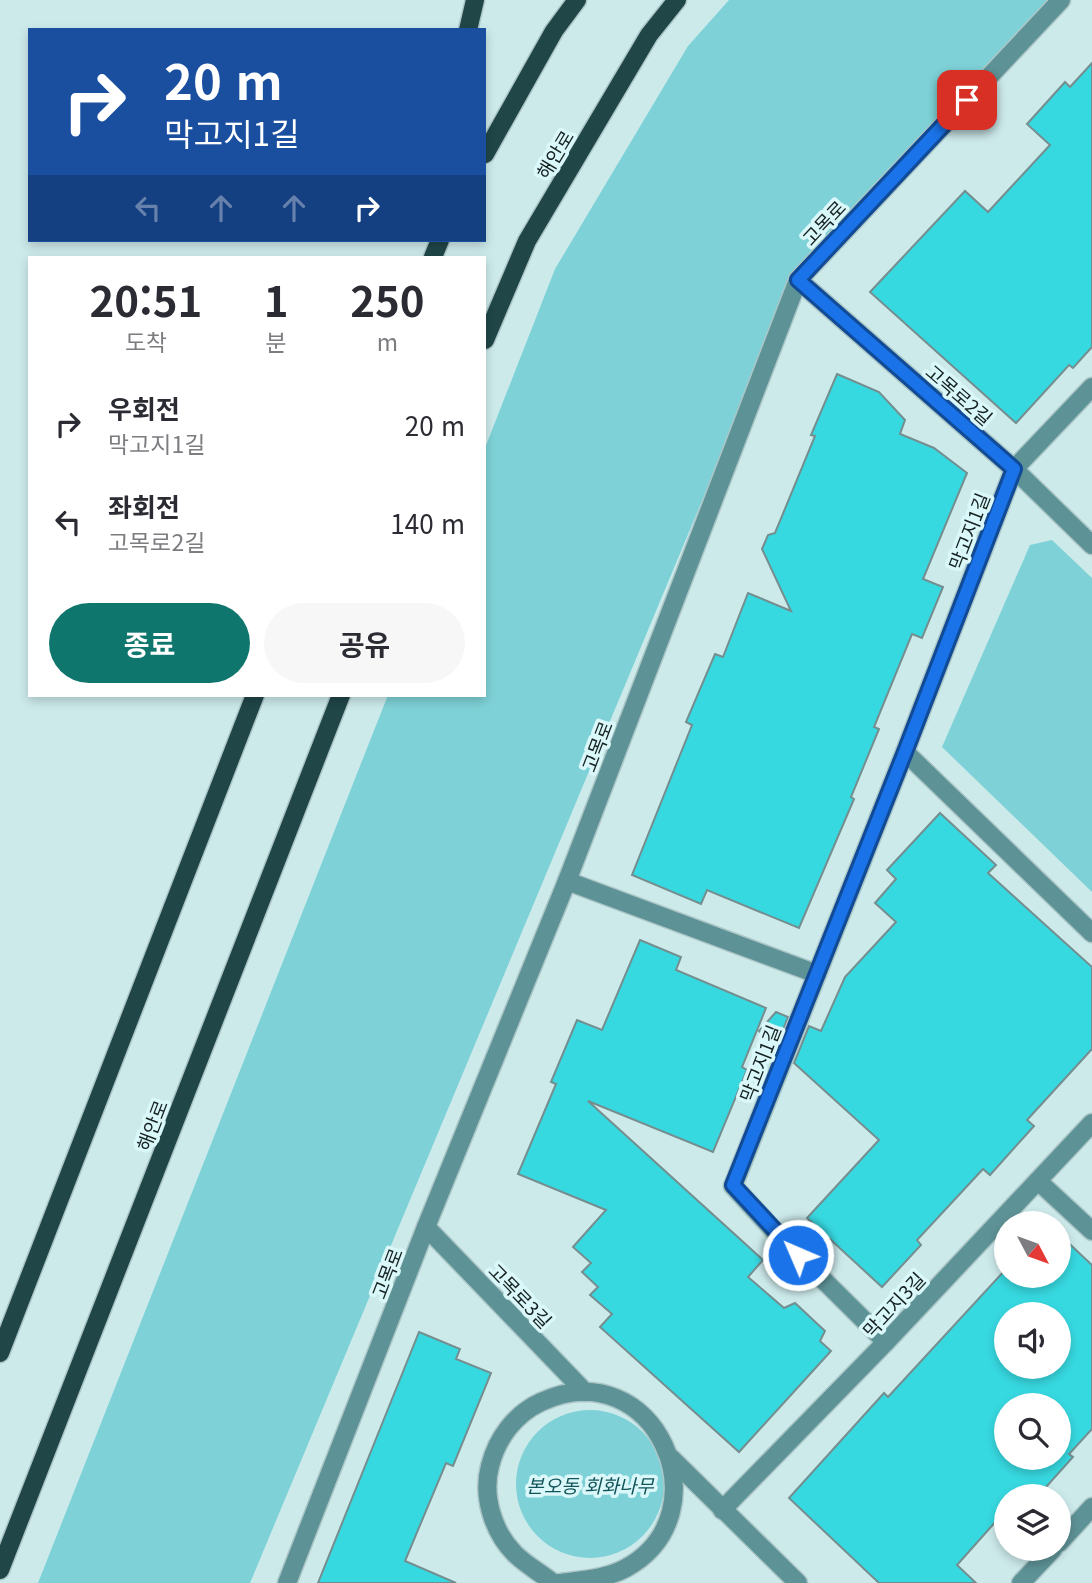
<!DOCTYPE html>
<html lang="ko">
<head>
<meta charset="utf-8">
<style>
  :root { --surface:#fff; --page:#f7f7f7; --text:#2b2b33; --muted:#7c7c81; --accent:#0f766e }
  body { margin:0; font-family:Georgia,"Noto Sans KR",serif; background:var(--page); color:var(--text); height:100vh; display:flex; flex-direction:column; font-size:26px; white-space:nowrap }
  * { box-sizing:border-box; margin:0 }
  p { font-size:23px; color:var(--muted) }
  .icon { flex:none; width:38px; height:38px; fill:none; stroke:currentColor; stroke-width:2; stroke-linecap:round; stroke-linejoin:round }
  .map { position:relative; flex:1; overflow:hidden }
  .drawer { position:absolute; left:28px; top:256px; width:458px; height:441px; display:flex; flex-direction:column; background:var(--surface); border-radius:0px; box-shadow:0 4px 10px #0003 }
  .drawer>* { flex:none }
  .hud { position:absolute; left:28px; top:28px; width:458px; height:214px; border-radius:0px; box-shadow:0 4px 10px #0003; background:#1a4fa0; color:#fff; overflow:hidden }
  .needle { width:46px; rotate:131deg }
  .fabs { position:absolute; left:994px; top:1211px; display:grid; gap:14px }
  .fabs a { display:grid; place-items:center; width:77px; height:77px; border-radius:50%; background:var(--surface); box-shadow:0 4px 10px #0003; font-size:35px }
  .pin { position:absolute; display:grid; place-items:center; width:60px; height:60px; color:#fff; margin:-30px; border-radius:14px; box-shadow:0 4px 10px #0006 }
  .me { position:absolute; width:77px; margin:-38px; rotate:315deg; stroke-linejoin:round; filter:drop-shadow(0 0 5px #0008) }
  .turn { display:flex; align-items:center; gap:24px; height:147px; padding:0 21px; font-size:32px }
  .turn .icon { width:91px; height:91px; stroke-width:2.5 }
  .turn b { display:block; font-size:49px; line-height:60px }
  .lanes { display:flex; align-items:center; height:66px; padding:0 21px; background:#0003; justify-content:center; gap:35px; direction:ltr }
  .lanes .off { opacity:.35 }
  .eta { display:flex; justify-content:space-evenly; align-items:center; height:119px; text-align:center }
  .eta b { font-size:42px; font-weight:700; line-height:49px }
  .cta { display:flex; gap:14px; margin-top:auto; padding:14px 21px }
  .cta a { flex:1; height:80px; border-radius:42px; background:var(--accent); color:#fff; font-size:28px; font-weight:700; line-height:80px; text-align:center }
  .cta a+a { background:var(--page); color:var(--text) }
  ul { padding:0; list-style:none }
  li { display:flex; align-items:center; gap:21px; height:98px; padding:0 21px }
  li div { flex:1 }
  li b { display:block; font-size:26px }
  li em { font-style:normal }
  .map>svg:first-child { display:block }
</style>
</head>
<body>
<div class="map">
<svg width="1092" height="1583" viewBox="0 0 1092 1583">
  <rect width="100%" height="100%" fill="#cdeaeb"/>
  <!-- green -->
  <g fill="#7ed2d7">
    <path d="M729,0H1050L798,271L250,1583H38L388,695H485V448L555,269L688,46Z"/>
    <path d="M1052,540L1092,578V892L942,747L1030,545Z"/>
    <circle cx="590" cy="1484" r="74"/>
  </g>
  <!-- building -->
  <g fill="#37d9e1" stroke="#748e90" stroke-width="2" fill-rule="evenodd">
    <path d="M1092,63V347L1073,368L1069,365L1016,423L870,292L965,191L988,212L1050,145L1027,124L1065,82L1070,87Z"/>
    <path d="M837,374L879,392L905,420L900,434L934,448L967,473L923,579L943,587L922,638L912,634L874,727L879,729L851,797L854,799L799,928L707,890L701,904L632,875L692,725L686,722L715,654L723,657L748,593L791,611L762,549L768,535L775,533L815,436L811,435Z"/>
    <path d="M940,813L996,865L988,873L1092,967V1049L1027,1120L1034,1126L990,1175L983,1169L917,1240L921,1245L882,1287L807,1218L879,1140L794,1063L809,1026L821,1031L845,977L896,922L875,903L896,879L887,870Z"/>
    <path d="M640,940L681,957L676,970L766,1008L742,1067L747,1070L713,1152L588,1101L763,1260L748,1277L784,1308L795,1303L825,1331L820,1341L831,1351L739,1452L600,1327L612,1314L590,1295L598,1287L582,1272L591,1263L573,1247L606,1210L518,1174L556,1084L551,1082L577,1020L602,1030Z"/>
    <path d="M776,1012L788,1017L776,1047L759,1031Z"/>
    <path d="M1059,1234L1092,1265V1429L1069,1454L1073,1457L1038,1496H1006V1510L957,1565L976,1583H879L789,1498L884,1393L888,1397L1006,1269V1276H1059ZM1006,1314H1059V1367H1006ZM1006,1405H1059V1458H1006Z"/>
    <path d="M419,1332L460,1349L456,1359L491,1373L453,1466L446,1463L405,1561L456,1583H318Z"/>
  </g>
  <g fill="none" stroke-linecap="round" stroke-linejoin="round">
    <!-- minor casing -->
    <g stroke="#acc6c7" stroke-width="21">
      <g id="minor">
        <path d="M798,280L1014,469L1092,545"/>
        <path d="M905,752L1092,933"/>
        <path d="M567,881L817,974"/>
        <path d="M1038,1181L1092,1231"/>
        <path d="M426,1227L585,1392"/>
        <path d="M886,1342L780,1237L733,1186L905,752L1014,469L1092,387"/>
        <path d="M671,1458L798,1583"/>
        <path d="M722,1510L886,1342L1092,1123"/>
        <path d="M1059,1543L1092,1507"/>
        <path d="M287,1583L426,1227L567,881L798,280L1061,0"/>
        <path d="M553,1583C541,1573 526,1565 515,1554C493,1532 482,1496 490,1466C497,1438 515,1414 541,1402C655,1350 726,1513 626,1568C606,1579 582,1580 559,1583"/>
        <path d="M1021,1583L1053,1549"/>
      </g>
    </g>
    <!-- major casing -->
    <g stroke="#acc6c7" stroke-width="21">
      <g id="major">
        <path d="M468,30L475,0"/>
        <path d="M485,154L554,31L577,0"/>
        <path d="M433,257L440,240"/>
        <path d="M485,340L527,241L649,35L677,0"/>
        <path d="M0,1353L255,695"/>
        <path d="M0,1570L341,695"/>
      </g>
    </g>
    <!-- minor -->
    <use href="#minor" stroke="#5d9296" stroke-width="18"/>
    <!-- major -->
    <use href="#major" stroke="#204648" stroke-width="18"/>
  </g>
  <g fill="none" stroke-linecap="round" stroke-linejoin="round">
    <!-- route casing -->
    <g stroke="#114b97" stroke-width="18">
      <path id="route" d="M798,1255L733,1185L905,752L1014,469L798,280L967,100"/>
    </g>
    <!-- route -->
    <use href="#route" stroke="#1a73e8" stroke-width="12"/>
  </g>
  <g text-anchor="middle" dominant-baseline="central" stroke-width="7" stroke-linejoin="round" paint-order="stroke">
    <!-- street labels -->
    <g font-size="19" fill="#162121" stroke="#daf7f9">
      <text transform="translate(554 154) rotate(-59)">해안로</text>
      <text transform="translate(823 222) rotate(-47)">고목로</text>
      <text transform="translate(960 394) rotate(41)">고목로2길</text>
      <text transform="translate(968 531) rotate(-69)">막고지1길</text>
      <text transform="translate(596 746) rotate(-69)">고목로</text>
      <text transform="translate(759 1063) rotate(-69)">막고지1길</text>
      <text transform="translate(151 1125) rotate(-69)">해안로</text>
      <text transform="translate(386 1273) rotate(-69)">고목로</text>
      <text transform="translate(521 1295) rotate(46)">고목로3길</text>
      <text transform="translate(893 1304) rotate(-47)">막고지3길</text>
    </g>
    <!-- park labels -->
    <g font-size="19" font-style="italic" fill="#125458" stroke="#daf7f9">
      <text x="590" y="1484">본오동 회화나무</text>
    </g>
  </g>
</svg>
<div class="fabs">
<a><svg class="needle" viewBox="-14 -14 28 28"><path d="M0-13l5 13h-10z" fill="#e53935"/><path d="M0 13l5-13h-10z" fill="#7c7c81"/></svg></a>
<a><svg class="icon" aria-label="sound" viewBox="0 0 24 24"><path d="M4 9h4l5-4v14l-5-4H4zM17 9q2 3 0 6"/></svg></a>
<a><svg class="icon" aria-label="search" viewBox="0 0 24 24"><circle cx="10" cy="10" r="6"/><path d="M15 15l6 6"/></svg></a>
<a><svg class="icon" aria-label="layers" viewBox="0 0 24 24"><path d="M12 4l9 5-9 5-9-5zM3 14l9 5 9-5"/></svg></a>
</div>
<div class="pin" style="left:967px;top:100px;background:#d93025"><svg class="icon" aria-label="arrive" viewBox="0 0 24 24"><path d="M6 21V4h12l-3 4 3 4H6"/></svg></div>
<svg class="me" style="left:798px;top:1255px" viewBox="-20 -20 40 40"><circle r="17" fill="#1a73e8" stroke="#fff" stroke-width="3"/><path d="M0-11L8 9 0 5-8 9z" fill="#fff"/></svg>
<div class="hud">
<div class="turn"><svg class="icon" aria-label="right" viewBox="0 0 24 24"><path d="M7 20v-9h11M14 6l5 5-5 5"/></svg><div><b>20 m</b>막고지1길</div></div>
<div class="lanes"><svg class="icon off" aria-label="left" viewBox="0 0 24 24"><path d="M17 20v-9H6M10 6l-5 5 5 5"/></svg><svg class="icon off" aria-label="ahead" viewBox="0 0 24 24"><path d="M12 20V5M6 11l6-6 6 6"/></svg><svg class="icon off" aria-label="ahead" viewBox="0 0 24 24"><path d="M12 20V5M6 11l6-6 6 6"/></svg><svg class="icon" aria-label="right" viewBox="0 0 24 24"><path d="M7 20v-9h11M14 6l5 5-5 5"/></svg></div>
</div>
<section class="drawer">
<div class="eta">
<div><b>20:51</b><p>도착</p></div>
<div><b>1</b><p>분</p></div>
<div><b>250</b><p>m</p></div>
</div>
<ul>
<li><svg class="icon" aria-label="right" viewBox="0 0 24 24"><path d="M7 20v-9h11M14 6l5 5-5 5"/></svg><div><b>우회전</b><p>막고지1길</p></div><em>20 m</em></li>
<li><svg class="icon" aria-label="left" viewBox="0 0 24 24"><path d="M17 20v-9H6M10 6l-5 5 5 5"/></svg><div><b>좌회전</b><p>고목로2길</p></div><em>140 m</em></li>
</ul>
<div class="cta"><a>종료</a><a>공유</a></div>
</section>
</div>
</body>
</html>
